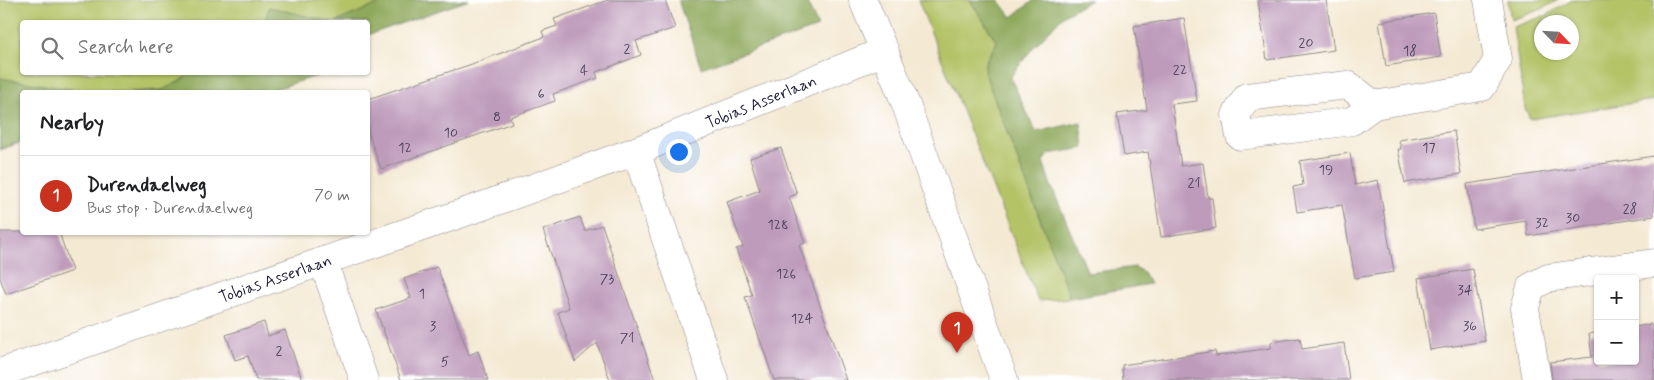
<!DOCTYPE html>
<html lang="en">
<head>
<meta charset="utf-8">
<style>
  body { margin:0; font-family:Mynerve,sans-serif; background:#f6f6f6; color:#202124 }
  .controls { position:absolute; right:15px; bottom:15px; display:grid; overflow:hidden; border-radius:5px; box-shadow:0 1px 4px #0004 }
  .controls button { width:45px; height:45px; display:grid; place-items:center; padding:0; border:0; border-bottom:1px solid #e0e0e0; background:#fff; color:#202124; font:25px sans-serif }
  .compass { position:absolute; left:1534px; top:15px; width:45px; height:45px; border-radius:50%; background:#fff; box-shadow:0 1px 4px #0004; rotate:115deg }
  .you { position:absolute; left:678px; top:151px; width:18px; height:18px; margin:-12px; border:4px solid #fff; border-radius:50%; background:#1a73e8; box-shadow:0 0 0 8px #1a73e833 }
  .badge { display:grid; place-items:center; width:32px; height:32px; border-radius:50%; background:#c8321e; color:#fff; font-size:16px; font-weight:700 }
  .pin { position:absolute; translate:-50% -41px; filter:drop-shadow(0 1px 2px #0008) }
  .pin::after { content:''; position:absolute; top:26px; width:18px; height:15px; background:inherit; clip-path:polygon(0 0,100% 0,50% 100%) }
  .list { margin:0; padding:0; list-style:none }
  h2 { display:flex; justify-content:space-between; align-items:center; height:65px; margin:0; padding:0 20px; font-size:21px }
  h2 small { font-size:16px; font-weight:400; color:#757577 }
  .list li { display:grid; grid-template-columns:32px 1fr auto; gap:15px; align-items:center; box-sizing:border-box; height:80px; padding:0 20px; border-top:1px solid #e0e0e0 }
  .list b { display:block; font-size:19px; white-space:nowrap }
  .list p { margin:0; font-size:16px; white-space:nowrap; color:#757577 }
  .list em { font-size:16px; font-style:normal; color:#757577 }
  .icon { flex:none; width:28px; height:28px; fill:none; stroke:currentColor; stroke-width:2; stroke-linecap:round; stroke-linejoin:round }
  .map { position:relative; flex:none; width:1654px; height:380px; overflow:hidden }
  .search { position:absolute; background:#fff; box-shadow:0 1px 4px #0004; left:20px; top:20px; width:350px; height:55px; display:flex; align-items:center; gap:12px; box-sizing:border-box; padding:0 18px; border-radius:5px; color:#757577; font-size:19px }
  .panel { position:absolute; background:#fff; box-shadow:0 1px 4px #0004; left:20px; top:90px; width:350px; height:145px; border-radius:5px }
  .map>svg:first-child { display:block }
</style>
</head>
<body>
<div class="map">
<svg width="1654" height="380" viewBox="0 0 1654 380">
  <rect width="100%" height="100%" fill="#fff"/>
  <filter id="ink" filterUnits="userSpaceOnUse"><feTurbulence type="fractalNoise" baseFrequency=".02" numOctaves="2"/><feDisplacementMap in="SourceGraphic" scale="10" xChannelSelector="R" yChannelSelector="G"/><feConvolveMatrix kernelMatrix="1 2 1 2 8 2 1 2 1" color-interpolation-filters="sRGB"/></filter>
  <filter id="wash" filterUnits="userSpaceOnUse"><feTurbulence type="fractalNoise" baseFrequency=".0096" numOctaves="4" result="noise"/><feDisplacementMap in="SourceGraphic" scale="20" xChannelSelector="R" yChannelSelector="G"/><feGaussianBlur stdDeviation="1.12" result="paint"/><feColorMatrix in="noise" values="0 0 0 0 0 0 0 0 0 0 0 0 0 0 0 0 0 1.4 0 .05"/><feComposite in="paint" operator="in"/></filter>
  <g filter="url(#wash)">
    <rect width="100%" height="100%" fill="#f4e9d3"/>
    <g fill="#b3c366" stroke="#6a7250" fill-rule="evenodd">
      <polygon points="0,0 448,0 368,22 22,22 22,72 230,73 171,92 22,92 22,142 0,150"/>
      <polygon points="918,0 970,0 997,42 985,62 984,71 1070,298 1038,301"/>
      <polygon points="1508,0 1558,0 1542,9 1511,20"/>
      <path d="M1572,0H1654V100L1530,119L1525,108L1513,27L1547,15ZM1572,22V52H1542V22Z"/>
    </g>
    <g fill="#8ea95b" stroke="#58664b">
      <polygon points="388,0 469,0 368,35 368,22 335,22"/>
      <polygon points="678,0 806,0 818,27 701,68"/>
      <polygon points="970,0 999,0 1012,17 1034,0 1091,0 1064,15 1032,49 1011,76 1012,81 1036,132 1081,122 1084,148 1049,154 1043,161 1050,183 1088,273 1135,267 1143,272 1150,284 1070,298 984,71 985,63 997,42"/>
      <polygon points="269,7 332,22 265,22"/>
      <polygon points="189,73 189,72 326,73 266,92 132,92 162,90 182,80"/>
      <polygon points="0,78 88,92 22,92 22,141 0,149"/>
    </g>
    <g id="blocks">
      <g fill="#be9bbb">
        <polygon points="608,0 665,0 675,28 636,41 641,55 596,72 598,78 553,94 555,101 510,117 512,123 381,169 368,132 368,99 469,65 544,37 542,31 557,26 554,19"/>
        <polygon points="1258,0 1326,0 1334,50 1267,60"/>
        <polygon points="1434,13 1441,57 1386,66 1379,22"/>
        <polygon points="1184,18 1197,101 1172,104 1181,166 1203,163 1208,198 1212,198 1216,228 1161,237 1148,152 1124,156 1117,114 1147,110 1134,26"/>
        <polygon points="1454,131 1461,174 1405,183 1398,149 1401,149 1399,140"/>
        <polygon points="781,148 797,194 789,197 805,243 799,245 846,380 774,380 745,297 752,295 736,249 743,247 727,202 760,190 750,158"/>
        <polygon points="1350,153 1355,185 1378,180 1394,272 1355,278 1342,205 1297,212 1293,187 1303,185 1300,161"/>
        <polygon points="1654,156 1654,216 1528,236 1526,221 1474,229 1467,184"/>
        <polygon points="580,217 585,231 602,225 655,380 610,380 597,343 575,362 558,312 569,308 543,230"/>
        <polygon points="0,232 59,232 72,271 6,294 0,278"/>
        <polygon points="437,267 469,355 478,351 488,380 401,380 376,310 411,298 404,279"/>
        <polygon points="1473,269 1485,341 1430,350 1418,278"/>
        <polygon points="264,322 268,336 285,330 302,380 256,380 248,356 235,360 226,335"/>
        <polygon points="1651,324 1654,341 1654,380 1552,380 1550,362 1592,357 1589,334 1598,332 1598,361 1635,361 1635,327"/>
        <polygon points="1300,338 1302,349 1344,343 1349,380 1123,380 1122,365 1215,351 1216,356 1271,348 1271,342"/>
      </g>
    </g>
  </g>
  <g filter="url(#ink)">
    <use href="#blocks" fill-opacity="0" stroke="#8b8687" stroke-width="1"/>
    <g fill="none" stroke-linecap="round" stroke-linejoin="round">
      <defs>
        <g id="minor">
          <polyline points="863,0 905,102 1004,380"/>
          <polyline points="1374,105 1348,85 1247,97 1236,115 1240,136 1352,121 1374,105 1482,87 1498,59 1488,0"/>
          <polyline points="636,151 714,380"/>
          <polyline points="323,261 364,380"/>
          <path id="s1" d="M0,373L477,208L636,151L885,51"/>
          <polyline points="1537,380 1525,308 1531,287 1548,278 1654,263"/>
        </g>
      </defs>
      <use href="#minor" stroke="#8b8687" stroke-width="29"/>
      <use href="#minor" stroke="#fff" stroke-width="28"/>
    </g>
  </g>
  <g text-anchor="middle" stroke-width="4" stroke-linejoin="round" paint-order="stroke">
    <g font-size="14" fill="#49405b">
      <text x="1306" y="47">20</text>
      <text x="627" y="53">2</text>
      <text x="1410" y="55">18</text>
      <text x="1180" y="74">22</text>
      <text x="584" y="75">4</text>
      <text x="541" y="98">6</text>
      <text x="497" y="121">8</text>
      <text x="451" y="137">10</text>
      <text x="405" y="152">12</text>
      <text x="1429" y="152">17</text>
      <text x="1326" y="174">19</text>
      <text x="1194" y="187">21</text>
      <text x="1630" y="213">28</text>
      <text x="1573" y="222">30</text>
      <text x="1542" y="227">32</text>
      <text x="778" y="229">128</text>
      <text x="786" y="278">126</text>
      <text x="607" y="283">73</text>
      <text x="1465" y="294">34</text>
      <text x="422" y="298">1</text>
      <text x="802" y="323">124</text>
      <text x="433" y="330">3</text>
      <text x="1470" y="330">36</text>
      <text x="627" y="342">71</text>
      <text x="279" y="355">2</text>
      <text x="445" y="366">5</text>
    </g>
    <g font-size="16" fill="#22223b" stroke="#fff">
      <text dy="6" stroke="none"><textPath href="#s1" startOffset="808">Tobias Asserlaan</textPath></text>
      <text dy="6" stroke="none"><textPath href="#s1" startOffset="291">Tobias Asserlaan</textPath></text>
    </g>
  </g>
</svg>
<div class="controls">
<button>+</button>
<button>−</button>
</div>
<svg class="compass" viewBox="-18 -18 36 36"><path d="M0-13l5 13h-10z" fill="#e53935"/><path d="M0 13l5-13h-10z" fill="#757577"/></svg>
<div class="you"></div>
<div class="pin badge" style="left:957px;top:353px">1</div>
<div class="search"><svg class="icon" aria-label="search" viewBox="0 0 24 24"><circle cx="10" cy="10" r="6"/><path d="M15 15l6 6"/></svg>Search here</div>
<section class="panel">
<h2>Nearby<small></small></h2>
<ul class="list">
<li><span class="badge">1</span><div><b>Durendaelweg</b><p>Bus stop · Durendaelweg</p></div><em>70 m</em></li>
</ul>
</section>
</div>
</body>
</html>
